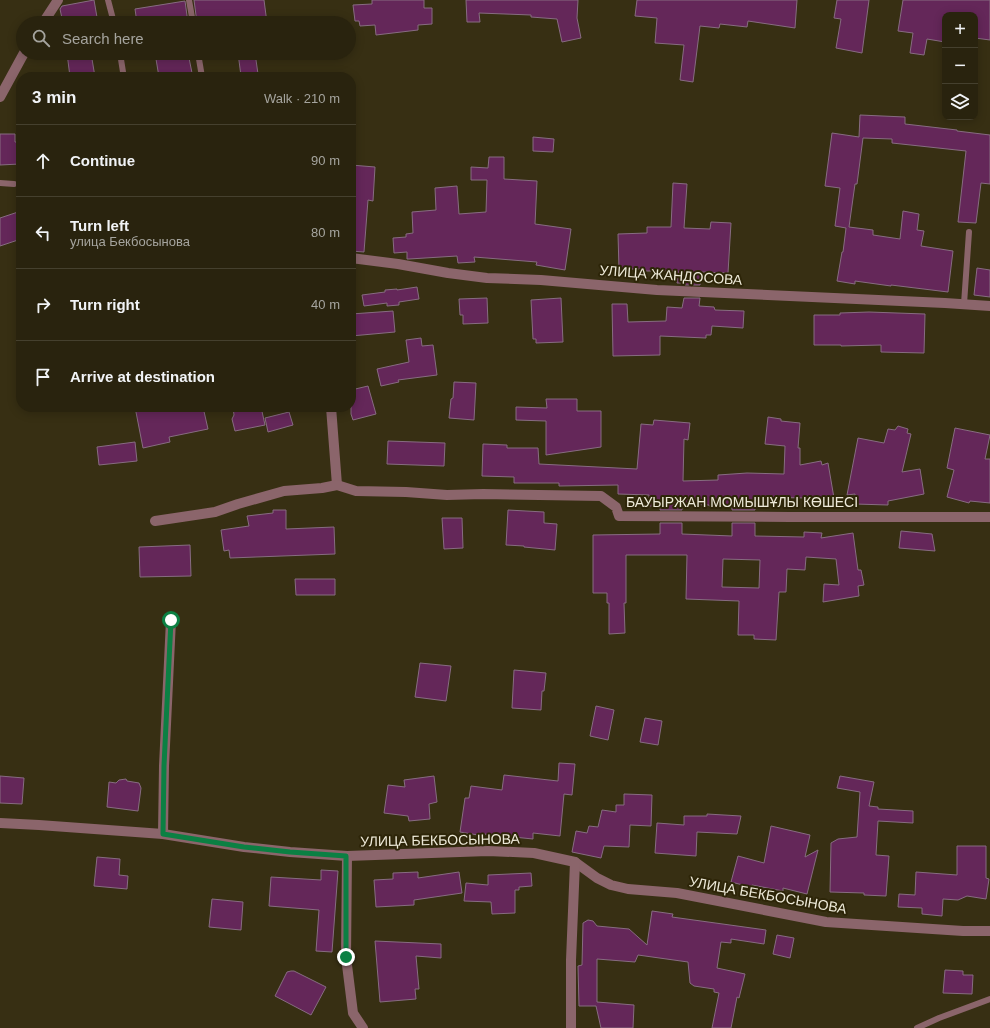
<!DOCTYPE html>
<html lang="en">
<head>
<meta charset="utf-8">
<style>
  body { margin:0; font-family:Helvetica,sans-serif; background:#312b17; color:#f1f3f6 }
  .controls { position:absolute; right:12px; top:12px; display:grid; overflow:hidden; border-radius:8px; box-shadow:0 2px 10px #0003 }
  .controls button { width:36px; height:36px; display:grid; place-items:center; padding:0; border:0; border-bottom:1px solid #45402e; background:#29230e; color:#f1f3f6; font:20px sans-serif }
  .stop { position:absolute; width:12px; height:12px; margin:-9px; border:3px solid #0b8043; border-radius:50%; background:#fff }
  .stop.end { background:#0b8043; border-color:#fff; box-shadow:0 1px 4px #0008 }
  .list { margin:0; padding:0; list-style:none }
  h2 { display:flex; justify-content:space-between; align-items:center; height:52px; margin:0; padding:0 16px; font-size:17px }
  h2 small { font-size:13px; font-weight:400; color:#a5a49e }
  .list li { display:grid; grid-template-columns:26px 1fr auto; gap:12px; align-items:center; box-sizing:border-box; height:72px; padding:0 16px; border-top:1px solid #45402e }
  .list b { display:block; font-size:15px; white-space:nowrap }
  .list p { margin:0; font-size:13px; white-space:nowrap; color:#a5a49e }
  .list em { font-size:13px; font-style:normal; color:#a5a49e }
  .icon { flex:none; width:22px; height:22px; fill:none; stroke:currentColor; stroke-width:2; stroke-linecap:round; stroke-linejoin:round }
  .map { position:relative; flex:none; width:990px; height:1028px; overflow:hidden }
  .search { position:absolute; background:#29230e; box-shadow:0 2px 10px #0003; left:16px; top:16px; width:340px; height:44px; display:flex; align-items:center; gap:10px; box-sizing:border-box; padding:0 14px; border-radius:22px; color:#a5a49e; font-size:15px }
  .panel { position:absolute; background:#29230e; box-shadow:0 2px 10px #0003; left:16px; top:72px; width:340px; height:340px; border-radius:16px }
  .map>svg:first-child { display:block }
</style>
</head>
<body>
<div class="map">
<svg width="990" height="1028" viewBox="0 0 990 1028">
  <rect width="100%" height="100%" fill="#372f13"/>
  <g fill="#642759" stroke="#876c81" fill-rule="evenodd">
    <polygon points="94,0 98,23 63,23 60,9 62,6"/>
    <polygon points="194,0 264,0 267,23 197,23"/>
    <polygon points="372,0 424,0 424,8 432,8 432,24 418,25 418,30 376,35 375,25 360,26 359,21 355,21 353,5 372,4"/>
    <polygon points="466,0 578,0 577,18 581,38 562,42 557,19 531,17 531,15 479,13 480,22 467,22"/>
    <polygon points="637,0 797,0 795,28 748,21 747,27 720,24 719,28 700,26 693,82 680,80 684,45 655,43 657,18 635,16"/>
    <polygon points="837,0 869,0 862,53 836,48 841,19 834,18"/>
    <polygon points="903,0 990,0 990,40 975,38 975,15 945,15 945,42 927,39 924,55 910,53 913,33 898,31"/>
    <polygon points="185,1 188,23 137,23 135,9"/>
    <polygon points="67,53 91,53 95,77 70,77"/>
    <polygon points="161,53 188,53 192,73 169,77 159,77 156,59 162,58"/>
    <polygon points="238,53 255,53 258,74 241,76"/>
    <polygon points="860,115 905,117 905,124 957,130 957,131 990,135 990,184 981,183 976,223 958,222 966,151 892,143 892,139 863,138 857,184 855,184 849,227 873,230 873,235 900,239 903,211 919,214 917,230 924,231 921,246 953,251 948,292 891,285 891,286 855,281 855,284 837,281 842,252 843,252 846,228 835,226 840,188 825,186 832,133 859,137"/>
    <polygon points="0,134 15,134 15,142 20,142 20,164 0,165"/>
    <polygon points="533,137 554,139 553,152 533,151"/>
    <polygon points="489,157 504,157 504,179 537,181 535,224 571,229 565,270 536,265 537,262 474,257 475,262 458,263 457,256 409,259 407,259 407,252 394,253 393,238 406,237 406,234 413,233 412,212 436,210 435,188 457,186 459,214 486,212 487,180 471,180 471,167 488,168"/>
    <polygon points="351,165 375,167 373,201 368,200 364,252 351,251"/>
    <polygon points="673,183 687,184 684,228 710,229 711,222 731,223 728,273 701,272 700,285 685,285 685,283 677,283 678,271 643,271 643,269 619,269 618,234 647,233 647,227 671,227"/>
    <polygon points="21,211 21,239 0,246 0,218"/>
    <polygon points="977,268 990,270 990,297 974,295"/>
    <polygon points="417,287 419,299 399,302 399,305 387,306 387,303 364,306 362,295 385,292 385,290 397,289 397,290"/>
    <polygon points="487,298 488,323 463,324 463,315 460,315 459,299"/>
    <polygon points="561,298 563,342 536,343 536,339 533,339 531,300"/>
    <polygon points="684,298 700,298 699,306 714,307 715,310 744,311 743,328 712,326 711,335 706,335 706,338 660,336 660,355 613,356 612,304 627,304 628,322 666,321 667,307 682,308"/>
    <polygon points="393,311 395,332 351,336 351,314"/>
    <polygon points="869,312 925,314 924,353 881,352 881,345 841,346 841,345 814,345 814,315 840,315 840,313"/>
    <polygon points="421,338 422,346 433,345 437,375 398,380 399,382 381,386 377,369 409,362 406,340"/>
    <polygon points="454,382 476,383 474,420 449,418 451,399 453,398"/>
    <polygon points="368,386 376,414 353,420 351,414 351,390"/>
    <polygon points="546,399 577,399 577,411 601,411 601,447 546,455 546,421 516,420 516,407 547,408"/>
    <polygon points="135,407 203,407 208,429 169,437 170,442 143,448"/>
    <polygon points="233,407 261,407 265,425 235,431 232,419 234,415"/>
    <polygon points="289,412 293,425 268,432 265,418"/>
    <polygon points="768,417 781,419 781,421 800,423 798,448 800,448 800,465 821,461 822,465 828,463 834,498 807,503 806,498 757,497 757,505 755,505 755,510 732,510 732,506 709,506 709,505 682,504 682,510 660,510 660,506 649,506 649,495 618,494 618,485 559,486 559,483 514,483 514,477 482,476 483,444 507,445 507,448 538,448 539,464 637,469 641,424 653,425 654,420 690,423 688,440 684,439 683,481 718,480 718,475 747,473 784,474 785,446 765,444"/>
    <polygon points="898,426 908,429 907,433 911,434 902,472 920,469 924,494 888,501 888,505 855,504 855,494 847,495 858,438 884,443 888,429 895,430"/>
    <polygon points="955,428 990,435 985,459 990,459 990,503 970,501 969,503 947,497 954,470 947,468"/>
    <polygon points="388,441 445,443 444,466 387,464"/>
    <polygon points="135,442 137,461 99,465 97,447"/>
    <polygon points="273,510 286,510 286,529 334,527 335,554 230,558 229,550 224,551 221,530 249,526 247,516 273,513"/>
    <polygon points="508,510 544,512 544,523 557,524 555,550 524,547 524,546 506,545"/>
    <polygon points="442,518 462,518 463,548 444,549"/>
    <path d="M660,523H682V534L732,536V523H755V536L804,537V532L822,533L821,538L853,533L858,570H861L864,585L858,586L859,596L823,602L824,584L839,585L836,559L806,557L805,570L787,569L786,592H779L776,640L754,639V635H738L739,601L686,599L687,555H626V603H624L625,633L609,634V603H607V593H593V535L660,534ZM723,559L760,560L759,588L722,587Z"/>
    <polygon points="901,531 932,534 935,551 899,548"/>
    <polygon points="190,545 191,576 140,577 139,547"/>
    <polygon points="295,579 335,579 335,595 296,595"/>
    <polygon points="420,663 451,666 446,701 415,697"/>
    <polygon points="514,670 546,673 544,691 542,691 541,710 512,708"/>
    <polygon points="596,706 614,710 608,740 590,736"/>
    <polygon points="645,718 662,721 658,745 640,742"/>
    <polygon points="559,763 575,764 572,795 564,794 560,836 533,833 533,839 484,834 484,836 460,832 465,798 469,798 471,786 502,790 504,775 558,781"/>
    <polygon points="0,776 24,778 22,804 0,803"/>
    <polygon points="434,776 437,802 429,804 430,819 409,821 408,816 384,813 388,785 405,787 404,780"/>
    <polygon points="840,776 874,782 869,806 878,807 878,809 913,811 913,823 878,821 876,855 889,856 886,896 864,895 864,893 830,892 831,843 838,839 857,837 860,792 837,788"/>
    <polygon points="126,779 127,781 139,783 141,788 138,811 107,807 109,782 116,783 119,780"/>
    <polygon points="624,794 652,795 651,826 630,825 629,847 604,846 601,858 572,852 576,831 587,833 589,826 598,827 602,810 616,812 616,805 624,805"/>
    <polygon points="707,814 741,816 737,834 697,832 696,856 655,853 657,823 684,825 684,816 707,816"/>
    <polygon points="771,826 810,835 805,857 818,850 807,894 783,888 783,891 752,885 751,887 731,882 738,856 764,863"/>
    <polygon points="957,846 986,846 986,878 989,879 986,899 967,896 958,900 943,899 942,916 922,914 922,908 898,907 899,894 915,895 916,872 957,875"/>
    <polygon points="97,857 120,859 119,875 128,876 127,889 94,886"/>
    <polygon points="321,870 338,871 332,952 316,951 319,910 269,906 271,877 321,880"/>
    <polygon points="418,872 418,878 459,872 462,893 414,900 414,905 376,907 374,880 393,879 393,873"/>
    <polygon points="531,873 532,886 519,887 519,890 515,890 515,913 492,914 491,902 464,901 466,883 488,885 488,875"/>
    <polygon points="212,899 243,902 241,930 209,927"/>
    <polygon points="652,911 673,914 672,917 766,930 764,944 731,939 731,943 721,942 717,968 745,974 739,998 737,997 731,1028 712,1028 719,993 714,992 714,989 694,986 690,983 688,962 638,955 635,962 597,959 597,1002 634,1005 633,1028 601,1028 596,1006 579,1006 578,966 582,965 583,923 588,920 593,921 597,926 629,929 647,945"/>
    <polygon points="777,935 794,938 790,958 773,954"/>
    <polygon points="375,941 441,944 441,958 416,956 419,989 415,989 416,999 380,1002"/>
    <polygon points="945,970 963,971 963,975 973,975 972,994 943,993"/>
    <polygon points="291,971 294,971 326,987 311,1015 275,996 287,972"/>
  </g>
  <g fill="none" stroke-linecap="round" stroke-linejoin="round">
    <g stroke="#8b656b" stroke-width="6">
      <polyline points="108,0 114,23"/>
      <polyline points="189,0 193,23"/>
      <polyline points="120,53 123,72"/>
      <polyline points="198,53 202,77"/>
      <polyline points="0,183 14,184"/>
      <polyline points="964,304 969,232"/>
      <polyline points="917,1028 939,1018 990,999"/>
    </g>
    <g stroke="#8b656b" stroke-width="10">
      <polyline points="43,23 58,0"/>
      <polyline points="0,97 24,53"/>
      <polyline points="351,258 398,264 448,273 487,278 541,280 657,290 945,303 990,306"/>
      <polyline points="331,407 337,485"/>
      <polyline points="155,521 215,512 238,504 284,491 322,488 337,485 356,491 406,492 447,495 483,494 601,496 616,507 619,516 790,517 990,517"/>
      <polyline points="0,823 39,825 163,834 244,847 290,852 347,856 488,851 534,853 575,862 597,878 611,885 628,889 677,893 826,922 963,931 990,931"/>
      <polyline points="163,834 164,766 171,620"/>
      <polyline points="347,856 346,957 353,1013 363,1028"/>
      <polyline points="571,1028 571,960 575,862"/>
    </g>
  </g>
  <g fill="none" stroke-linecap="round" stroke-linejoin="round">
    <polyline stroke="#0b8043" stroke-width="5" points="171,620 164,766 163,834 244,847 290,852 346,856 346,957"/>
  </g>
  <g text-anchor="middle" stroke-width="4" stroke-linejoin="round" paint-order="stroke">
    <g font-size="14" fill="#ede9d8" stroke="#2d2508">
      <text transform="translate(671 275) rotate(4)" y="5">УЛИЦА ЖАНДОСОВА</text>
      <text x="742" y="507">БАУЫРЖАН МОМЫШҰЛЫ КӨШЕСІ</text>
      <text transform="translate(440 840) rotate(-1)" y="5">УЛИЦА БЕКБОСЫНОВА</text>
      <text transform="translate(768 895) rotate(10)" y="5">УЛИЦА БЕКБОСЫНОВА</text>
    </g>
  </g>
</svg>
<div class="controls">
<button>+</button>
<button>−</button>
<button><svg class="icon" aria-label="layers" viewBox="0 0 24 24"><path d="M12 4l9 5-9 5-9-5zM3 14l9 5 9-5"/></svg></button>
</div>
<div class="stop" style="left:171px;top:620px"></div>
<div class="stop end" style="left:346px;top:957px"></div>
<div class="search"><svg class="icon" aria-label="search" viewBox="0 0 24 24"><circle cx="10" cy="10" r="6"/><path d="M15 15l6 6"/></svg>Search here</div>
<section class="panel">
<h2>3 min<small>Walk · 210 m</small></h2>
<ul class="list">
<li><svg class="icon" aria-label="ahead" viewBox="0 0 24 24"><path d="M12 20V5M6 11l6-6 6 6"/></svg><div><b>Continue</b></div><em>90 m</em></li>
<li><svg class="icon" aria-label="left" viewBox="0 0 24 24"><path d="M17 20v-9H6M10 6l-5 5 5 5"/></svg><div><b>Turn left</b><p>улица Бекбосынова</p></div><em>80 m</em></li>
<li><svg class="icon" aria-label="right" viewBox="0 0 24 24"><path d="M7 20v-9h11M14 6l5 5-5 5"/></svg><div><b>Turn right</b></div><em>40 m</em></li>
<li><svg class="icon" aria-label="arrive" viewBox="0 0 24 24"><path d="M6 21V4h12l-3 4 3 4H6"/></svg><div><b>Arrive at destination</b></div></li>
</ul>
</section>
</div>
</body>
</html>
